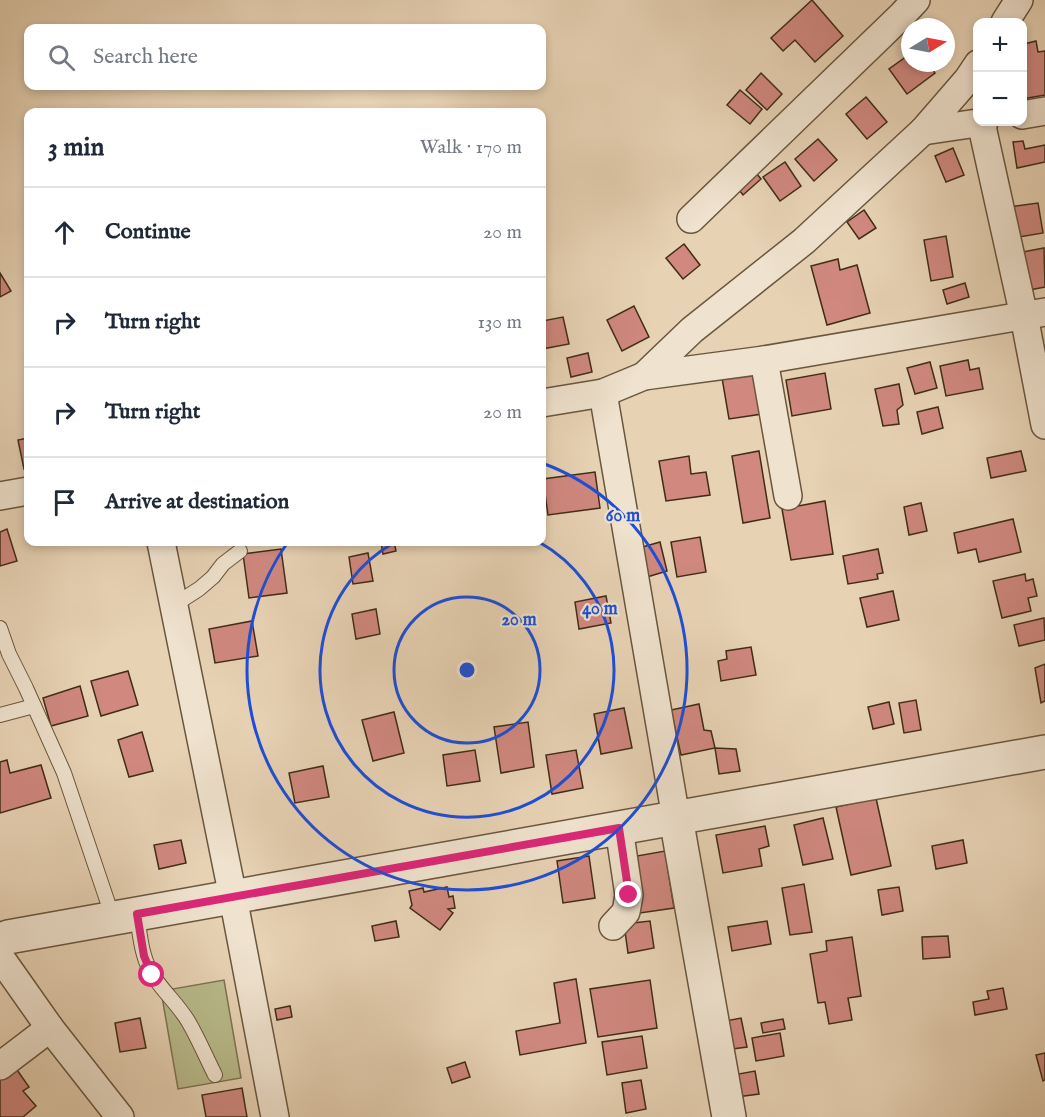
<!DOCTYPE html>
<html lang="en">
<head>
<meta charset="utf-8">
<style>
  body { margin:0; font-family:"IM FELL English",serif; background:#f6f6f7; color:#1f2937 }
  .controls { position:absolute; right:18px; top:18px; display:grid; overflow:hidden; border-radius:12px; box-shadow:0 3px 9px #0003 }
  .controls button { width:54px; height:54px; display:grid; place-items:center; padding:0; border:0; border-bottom:2px solid #e0e1e3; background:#fff; color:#1f2937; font:30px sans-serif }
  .compass { position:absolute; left:901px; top:18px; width:54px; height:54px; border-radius:50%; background:#fff; box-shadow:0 3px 9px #0003; rotate:80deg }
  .stop { position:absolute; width:18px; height:18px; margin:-14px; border:4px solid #db2777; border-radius:50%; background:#fff }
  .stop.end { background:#db2777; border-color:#fff; box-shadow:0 2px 6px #0008 }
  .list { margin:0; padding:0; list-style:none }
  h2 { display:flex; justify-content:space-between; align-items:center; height:78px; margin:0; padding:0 24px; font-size:26px }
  h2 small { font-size:20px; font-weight:400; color:#747a83 }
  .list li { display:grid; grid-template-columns:39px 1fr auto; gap:18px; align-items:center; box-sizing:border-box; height:90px; padding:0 24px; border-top:2px solid #e0e1e3 }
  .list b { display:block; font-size:22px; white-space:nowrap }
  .list em { font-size:20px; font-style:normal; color:#747a83 }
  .icon { flex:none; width:33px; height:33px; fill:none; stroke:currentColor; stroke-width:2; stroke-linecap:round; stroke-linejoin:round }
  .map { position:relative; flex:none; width:1045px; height:1117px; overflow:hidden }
  .search { position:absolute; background:#fff; box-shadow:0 3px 9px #0003; left:24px; top:24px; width:522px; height:66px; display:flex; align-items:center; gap:15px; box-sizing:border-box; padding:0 21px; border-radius:12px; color:#747a83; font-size:22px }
  .panel { position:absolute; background:#fff; box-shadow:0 3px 9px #0003; left:24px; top:108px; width:522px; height:438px; border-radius:12px }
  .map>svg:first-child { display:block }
</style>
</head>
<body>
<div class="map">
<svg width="1045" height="1117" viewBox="0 0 1045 1117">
  <rect width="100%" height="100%" fill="#e7d2b4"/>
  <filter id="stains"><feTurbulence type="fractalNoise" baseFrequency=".00333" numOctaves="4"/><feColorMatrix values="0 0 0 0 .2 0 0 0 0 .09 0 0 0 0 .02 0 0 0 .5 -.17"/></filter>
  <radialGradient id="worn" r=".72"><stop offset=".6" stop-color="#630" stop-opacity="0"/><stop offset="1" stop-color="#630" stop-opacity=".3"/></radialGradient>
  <polygon fill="#b9bb8b" stroke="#7d7451" stroke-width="1.5" points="224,980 241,1078 178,1089 161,991"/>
  <g fill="#d0887f" stroke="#412c17" stroke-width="1.5">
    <polygon points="812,0 843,36 815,62 795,40 783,51 771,38"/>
    <polygon points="1022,39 1024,44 1036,41 1038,52 1045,51 1045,95 1022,99"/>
    <polygon points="910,54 910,63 928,63 935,73 907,94 889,69"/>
    <polygon points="761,73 782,94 767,110 746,90"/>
    <polygon points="740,90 762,109 750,124 727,105"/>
    <polygon points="866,97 887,122 867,139 846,114"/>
    <polygon points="818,139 837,160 814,181 795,159"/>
    <polygon points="1023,141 1025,149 1045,145 1045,162 1017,168 1013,142"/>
    <polygon points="953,148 964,175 946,182 935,156"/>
    <polygon points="785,162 801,186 780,201 763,177"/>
    <polygon points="751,167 761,179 743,195 733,182"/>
    <polygon points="1038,203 1043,233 1013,238 1009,207"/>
    <polygon points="864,210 876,228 859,239 847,222"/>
    <polygon points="946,236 953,277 931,281 924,240"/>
    <polygon points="684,244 700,265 683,279 666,258"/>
    <polygon points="1044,248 1045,287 1024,291 1017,253"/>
    <polygon points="838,259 840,270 857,265 870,313 827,325 811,266"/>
    <polygon points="0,273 11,291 0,297"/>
    <polygon points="965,283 969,297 947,304 943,290"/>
    <polygon points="634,306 649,337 622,351 607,320"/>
    <polygon points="563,317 569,344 542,349 542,321"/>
    <polygon points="588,353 592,372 571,377 567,358"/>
    <polygon points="968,360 970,370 979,368 983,389 946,396 940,366"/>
    <polygon points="930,362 937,388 915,394 907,368"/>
    <polygon points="756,373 762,414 729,419 722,378"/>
    <polygon points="825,373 831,409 792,416 786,380"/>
    <polygon points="899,384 903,405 897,410 899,424 883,426 875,389"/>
    <polygon points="938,407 943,428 922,434 917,412"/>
    <polygon points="28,438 28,468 24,469 18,440"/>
    <polygon points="759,451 770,518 743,523 732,456"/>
    <polygon points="1021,451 1026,471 991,478 987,458"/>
    <polygon points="689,456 691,474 706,472 710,495 666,501 659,461"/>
    <polygon points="595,472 600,508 548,515 543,479"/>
    <polygon points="825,501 833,554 791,560 782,509"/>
    <polygon points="921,503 927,531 909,535 904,507"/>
    <polygon points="1013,519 1021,552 979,562 976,549 958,553 954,533"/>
    <polygon points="7,529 17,561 0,566 0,532"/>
    <polygon points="700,537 706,572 677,577 671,542"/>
    <polygon points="381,542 394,542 396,551 383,554"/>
    <polygon points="660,542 667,571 647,577 639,548"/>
    <polygon points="281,549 287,593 249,598 243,554"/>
    <polygon points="878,549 883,573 877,574 878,579 848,584 843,556"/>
    <polygon points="368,553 373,581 353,584 349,557"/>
    <polygon points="1025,574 1026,581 1033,579 1037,596 1028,598 1031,611 1002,618 993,581"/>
    <polygon points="893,591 899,620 867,627 860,598"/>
    <polygon points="606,596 611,623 579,629 575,602"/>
    <polygon points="376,609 380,634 356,639 352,614"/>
    <polygon points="1044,618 1045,640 1019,646 1014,625"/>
    <polygon points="252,621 258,656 215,663 209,629"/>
    <polygon points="751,647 756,675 721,681 718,661 727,659 726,651"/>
    <polygon points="1045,664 1045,701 1041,703 1035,668"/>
    <polygon points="128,671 138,705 101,716 91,681"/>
    <polygon points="80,686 88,716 51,726 43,698"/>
    <polygon points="916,700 921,730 904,733 899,703"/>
    <polygon points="889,702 894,724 873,729 868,707"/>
    <polygon points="699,704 704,730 711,731 715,748 681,755 671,710"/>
    <polygon points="624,708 632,748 601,754 594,714"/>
    <polygon points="394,712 404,753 373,761 362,720"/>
    <polygon points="528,722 534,767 501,773 494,727"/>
    <polygon points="142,732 153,771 129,777 118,740"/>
    <polygon points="715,748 736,749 740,771 719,774"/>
    <polygon points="475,750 480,781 447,786 443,755"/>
    <polygon points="576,750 583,788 552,794 546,755"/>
    <polygon points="7,760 10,773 41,765 51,798 0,813 0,762"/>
    <polygon points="323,766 329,797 295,803 289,773"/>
    <polygon points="876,798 891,866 851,875 836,807"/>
    <polygon points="823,818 833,859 803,865 794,825"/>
    <polygon points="765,826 769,846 759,849 762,866 723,873 716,835"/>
    <polygon points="181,840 186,863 159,869 154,845"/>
    <polygon points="963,840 967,863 936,869 932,846"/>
    <polygon points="665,851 674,908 640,913 631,857"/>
    <polygon points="589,856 595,898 563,903 557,861"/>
    <polygon points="804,884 812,932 790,935 782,888"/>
    <polygon points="447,887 449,897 453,896 455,908 448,909 453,913 440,930 410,908 412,905 409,891 423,888 424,892"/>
    <polygon points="899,887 903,911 882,915 878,890"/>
    <polygon points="396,921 399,937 375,941 372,926"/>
    <polygon points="650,921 654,948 628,953 624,924"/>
    <polygon points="767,921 771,944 732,951 728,927"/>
    <polygon points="948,936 950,957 923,959 922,937"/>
    <polygon points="852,937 861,996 848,998 852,1020 829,1024 825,1002 818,1003 810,954 827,951 826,941"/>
    <polygon points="576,979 586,1043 520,1055 516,1031 560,1023 554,983"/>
    <polygon points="650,980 657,1028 598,1037 590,989"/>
    <polygon points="1003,988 1007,1009 975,1015 973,1002 989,999 987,991"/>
    <polygon points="290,1006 292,1017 277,1020 275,1009"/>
    <polygon points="140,1018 146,1048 120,1052 115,1023"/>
    <polygon points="741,1018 747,1047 725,1050 720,1022"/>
    <polygon points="783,1019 785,1029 763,1033 761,1023"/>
    <polygon points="780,1033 784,1056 756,1061 752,1038"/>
    <polygon points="642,1036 647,1068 607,1075 602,1042"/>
    <polygon points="1045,1053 1045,1080 1043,1081 1036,1055"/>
    <polygon points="465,1062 470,1077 452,1083 447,1068"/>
    <polygon points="15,1067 29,1087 23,1091 36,1106 23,1117 0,1117 0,1078"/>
    <polygon points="755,1071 759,1094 737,1097 733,1075"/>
    <polygon points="641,1080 646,1109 626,1113 622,1083"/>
    <polygon points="242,1088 247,1117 206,1117 202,1095"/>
  </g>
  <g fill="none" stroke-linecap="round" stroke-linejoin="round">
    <defs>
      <g id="service">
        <polyline points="174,605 199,589 213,577 223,564 240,551"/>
        <polyline points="0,628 9,654 26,688 64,773 113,918"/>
        <polyline points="0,715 34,706"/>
        <path d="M137,914C139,928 140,942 144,955C151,982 174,998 188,1021C198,1038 206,1057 215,1075"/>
      </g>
      <g id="minor">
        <polyline points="1005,22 1019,0"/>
        <polyline points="1022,115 1045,111"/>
        <polyline points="981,122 1024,316 1045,425"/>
        <polyline points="923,131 984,122"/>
        <polyline points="691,219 902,15 916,0"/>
        <polyline points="764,360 788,496"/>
        <polyline points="644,376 692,330 804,241 923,131 968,79 978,64"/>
        <polyline points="603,393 676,818"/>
        <polyline points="542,403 603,393 644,376 764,360 1045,312"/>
        <polyline points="0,496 28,491"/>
        <polyline points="161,542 233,897 275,1117"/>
        <polyline points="613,926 626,912 629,895 619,828"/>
        <polyline points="0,957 50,1028 120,1117"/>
        <polyline points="0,1066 50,1028"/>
      </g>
      <g id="tertiary">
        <polyline points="676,818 729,1117"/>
        <polyline points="8,937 1045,752"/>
      </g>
    </defs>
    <use href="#service" stroke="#6a563e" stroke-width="16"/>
    <use href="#minor" stroke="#6a563e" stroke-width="30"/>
    <use href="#tertiary" stroke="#6a563e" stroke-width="36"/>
    <use href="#service" stroke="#efe2ce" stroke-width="14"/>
    <use href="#minor" stroke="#efe2ce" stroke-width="27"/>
    <use href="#tertiary" stroke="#efe2ce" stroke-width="33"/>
  </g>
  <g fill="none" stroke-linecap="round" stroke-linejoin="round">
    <polyline stroke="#db2777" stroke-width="8" points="152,975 144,956 137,914 619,828 629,895"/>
  </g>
  <g fill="none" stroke="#1d4ed8" stroke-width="3">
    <circle cx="467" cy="670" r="73"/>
    <path d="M539 542A147 147 0 1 1 395 542"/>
    <path d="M542 463A220 220 0 1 1 288 542"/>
  </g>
  <circle cx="467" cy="670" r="9" fill="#1d4ed8" stroke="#efe2ce" stroke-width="3"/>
  <g font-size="18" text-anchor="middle" font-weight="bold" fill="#1d4ed8" stroke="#efe2ce" stroke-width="4.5" stroke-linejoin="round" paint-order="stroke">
    <text x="623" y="521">60 m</text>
    <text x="600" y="614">40 m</text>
    <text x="519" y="625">20 m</text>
  </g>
  <rect width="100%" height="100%" filter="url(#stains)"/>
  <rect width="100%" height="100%" fill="url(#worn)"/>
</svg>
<div class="controls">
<button>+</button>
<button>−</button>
</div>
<svg class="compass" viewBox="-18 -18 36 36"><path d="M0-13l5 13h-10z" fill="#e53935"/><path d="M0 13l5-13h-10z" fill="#747a83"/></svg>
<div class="stop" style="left:152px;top:975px"></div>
<div class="stop end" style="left:629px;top:895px"></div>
<div class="search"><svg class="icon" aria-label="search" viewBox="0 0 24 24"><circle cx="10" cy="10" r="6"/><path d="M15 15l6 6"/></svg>Search here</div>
<section class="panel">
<h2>3 min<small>Walk · 170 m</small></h2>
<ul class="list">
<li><svg class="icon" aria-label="ahead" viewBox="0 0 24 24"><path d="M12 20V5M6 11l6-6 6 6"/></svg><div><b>Continue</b></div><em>20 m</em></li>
<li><svg class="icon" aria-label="right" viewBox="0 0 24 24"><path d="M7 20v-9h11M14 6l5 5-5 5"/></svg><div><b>Turn right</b></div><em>130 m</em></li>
<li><svg class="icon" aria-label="right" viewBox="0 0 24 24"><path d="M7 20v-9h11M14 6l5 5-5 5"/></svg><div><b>Turn right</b></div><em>20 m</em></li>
<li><svg class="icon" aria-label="arrive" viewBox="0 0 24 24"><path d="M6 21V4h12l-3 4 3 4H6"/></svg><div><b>Arrive at destination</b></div></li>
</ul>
</section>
</div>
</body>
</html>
